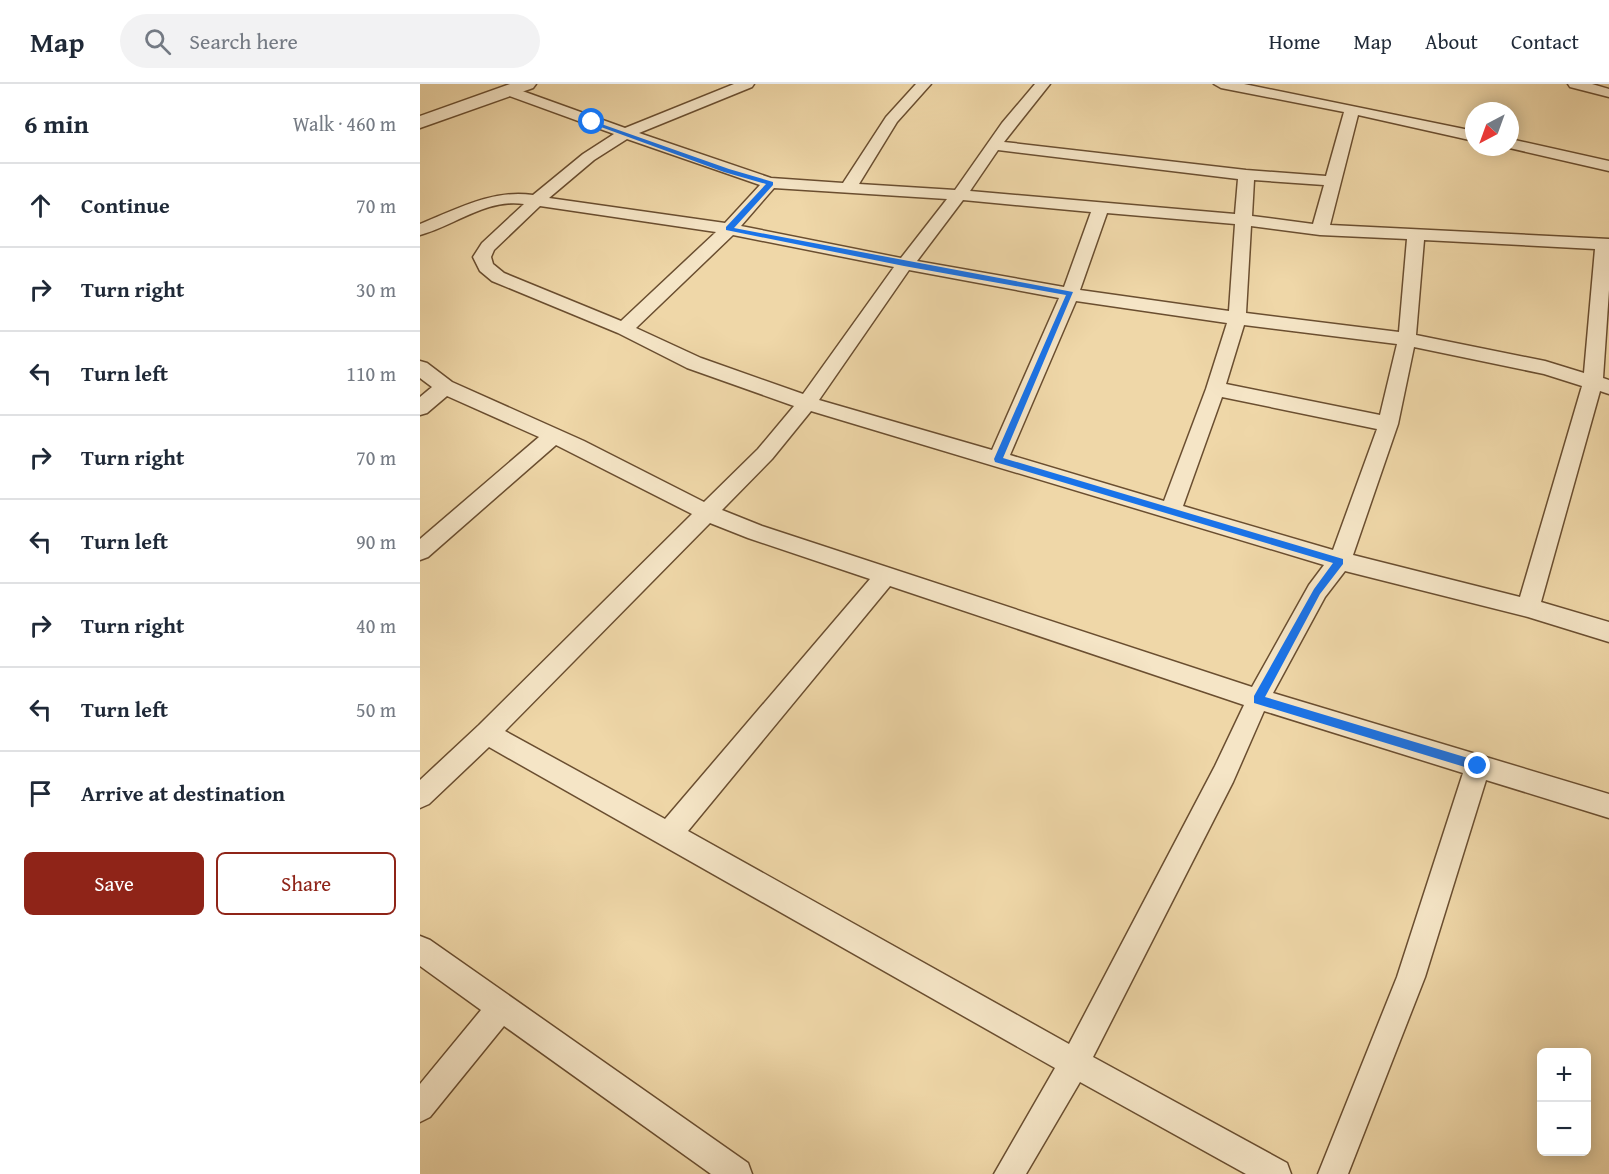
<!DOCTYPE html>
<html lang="en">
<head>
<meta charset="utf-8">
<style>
  body { margin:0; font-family:"Gentium Book Plus",serif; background:#f2f2f3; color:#1f2937 }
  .controls { position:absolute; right:18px; bottom:18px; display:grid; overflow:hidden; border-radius:9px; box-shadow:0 3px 15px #0003 }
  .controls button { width:54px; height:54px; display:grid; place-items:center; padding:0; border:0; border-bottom:2px solid #e0e1e3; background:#fff; color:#1f2937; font:30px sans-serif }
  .compass { position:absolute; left:1045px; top:18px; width:54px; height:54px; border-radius:50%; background:#fff; box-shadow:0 3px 15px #0003; rotate:221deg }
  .stop { position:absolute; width:18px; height:18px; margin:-14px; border:4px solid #1a73e8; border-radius:50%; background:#fff }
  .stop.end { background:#1a73e8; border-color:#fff; box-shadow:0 2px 6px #0008 }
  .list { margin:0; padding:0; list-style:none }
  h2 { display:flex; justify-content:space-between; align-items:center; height:78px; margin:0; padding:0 24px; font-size:26px }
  h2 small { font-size:20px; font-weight:400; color:#747a83 }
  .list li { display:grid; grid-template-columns:39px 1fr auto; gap:18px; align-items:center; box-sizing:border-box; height:84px; padding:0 24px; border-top:2px solid #e0e1e3 }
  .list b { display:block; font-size:22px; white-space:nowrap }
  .list em { font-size:20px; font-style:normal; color:#747a83 }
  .actions { display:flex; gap:12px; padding:18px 24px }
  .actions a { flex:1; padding:14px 0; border:2px solid #8f2418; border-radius:9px; text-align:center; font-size:21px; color:#8f2418 }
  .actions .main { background:#8f2418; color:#fff }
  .icon { flex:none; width:33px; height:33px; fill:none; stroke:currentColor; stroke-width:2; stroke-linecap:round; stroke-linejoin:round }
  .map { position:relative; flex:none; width:1189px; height:1090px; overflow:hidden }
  header { display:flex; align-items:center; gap:36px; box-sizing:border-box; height:84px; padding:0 30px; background:#fff; border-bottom:2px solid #e0e1e3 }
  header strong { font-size:28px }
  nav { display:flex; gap:33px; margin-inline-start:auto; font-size:21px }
  .search { width:420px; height:54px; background:#f2f2f3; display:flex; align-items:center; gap:15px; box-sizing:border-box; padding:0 21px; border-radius:33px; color:#747a83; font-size:22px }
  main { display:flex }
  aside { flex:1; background:#fff }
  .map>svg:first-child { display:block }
</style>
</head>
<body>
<header>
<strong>Map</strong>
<div class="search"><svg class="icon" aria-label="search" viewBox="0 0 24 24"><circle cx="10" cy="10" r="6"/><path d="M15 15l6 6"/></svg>Search here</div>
<nav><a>Home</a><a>Map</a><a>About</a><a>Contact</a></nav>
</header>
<main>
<aside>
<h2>6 min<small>Walk · 460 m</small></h2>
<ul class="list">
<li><svg class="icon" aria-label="ahead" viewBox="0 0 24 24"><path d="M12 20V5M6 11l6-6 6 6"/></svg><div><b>Continue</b></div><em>70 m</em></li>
<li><svg class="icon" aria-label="right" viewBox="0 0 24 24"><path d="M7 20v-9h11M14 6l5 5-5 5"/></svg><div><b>Turn right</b></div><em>30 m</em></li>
<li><svg class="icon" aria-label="left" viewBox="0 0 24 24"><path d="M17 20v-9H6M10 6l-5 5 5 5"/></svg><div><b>Turn left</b></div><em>110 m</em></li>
<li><svg class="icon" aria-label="right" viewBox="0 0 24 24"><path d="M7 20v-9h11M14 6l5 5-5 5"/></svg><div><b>Turn right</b></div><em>70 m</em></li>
<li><svg class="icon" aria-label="left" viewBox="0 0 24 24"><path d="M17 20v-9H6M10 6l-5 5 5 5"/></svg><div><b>Turn left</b></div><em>90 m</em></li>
<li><svg class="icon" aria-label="right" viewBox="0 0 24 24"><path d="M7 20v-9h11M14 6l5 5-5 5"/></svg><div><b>Turn right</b></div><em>40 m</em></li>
<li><svg class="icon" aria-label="left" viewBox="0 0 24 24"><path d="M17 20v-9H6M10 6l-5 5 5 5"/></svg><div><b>Turn left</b></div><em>50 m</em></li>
<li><svg class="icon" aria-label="arrive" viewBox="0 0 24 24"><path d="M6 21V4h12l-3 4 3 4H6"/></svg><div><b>Arrive at destination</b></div></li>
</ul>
<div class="actions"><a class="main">Save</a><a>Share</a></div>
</aside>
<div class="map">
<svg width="1189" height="1090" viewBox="0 0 1189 1090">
  <rect width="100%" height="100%" fill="#efd7a8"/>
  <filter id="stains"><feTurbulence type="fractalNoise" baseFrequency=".00333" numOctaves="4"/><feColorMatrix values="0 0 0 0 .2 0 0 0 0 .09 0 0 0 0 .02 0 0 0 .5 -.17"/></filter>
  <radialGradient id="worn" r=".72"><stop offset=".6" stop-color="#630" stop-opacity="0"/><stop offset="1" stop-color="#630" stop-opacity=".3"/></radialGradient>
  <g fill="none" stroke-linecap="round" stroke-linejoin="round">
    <defs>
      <g id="minor">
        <path d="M314,0H334L332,3L219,49L351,94L423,99L466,33L496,0H511L477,38L439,100L535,106L582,39L615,0H630L584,58L826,86L906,92L924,28L801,4L794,0H824L1054,47V57L938,31L910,141L1189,155V206L1183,294L1189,296V310L1180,307L1121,518L1189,538V558L1108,533L925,487L905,513L853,609L1189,710V734L1066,696L1005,893L928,1090H898L977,893L1043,689L844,627L813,698L673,973L867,1079L871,1090H826L660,998L606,1090H574L635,984L69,663L9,720L0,724V696L59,641L272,430L136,361L8,473L0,476V455L119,353L27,312L7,329L0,331V313L12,303L0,294V277L7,279L32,298L164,357L284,418L338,365L374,322L267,284L198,249L72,197L60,187L53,173L62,159L104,120C67,114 34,142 0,151V140C37,125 73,105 113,111L163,70L194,50L84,10L82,7L84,4H94L205,44ZM207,55L340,101L305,139L129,114L174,76ZM578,66L818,95L815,130L550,107ZM834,96L904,101L893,140L832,132ZM354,104L527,115L481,174L321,142ZM543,116L671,128L644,203L497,177ZM120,122L296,148L201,237L84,189L73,180L71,173L74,166ZM687,129L815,140L809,227L660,206ZM831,142L900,151L987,155L979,248L826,229ZM313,151L474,183L383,310L281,274L216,244ZM1004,156L1175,165L1164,289L1125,277L996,251ZM489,186L639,214L572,366L399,316ZM656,217L807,239L786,305L744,417L590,371ZM824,241L977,260L960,331L806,300ZM994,263L1124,290L1162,302L1100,513L933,471L978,340ZM802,313L957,345L913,466L763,422ZM391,327L904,481L889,501L832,603L342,442L302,426L352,375ZM290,439L328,454L450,495L245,735L85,647ZM470,502L824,621L795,682L649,960L268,747Z"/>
        <polygon points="1148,0 1172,0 1189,5 1189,13 1150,3"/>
        <polygon points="1090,55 1189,77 1189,87 1085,63 1090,63"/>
        <polygon points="0,852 10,856 328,1079 332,1090 291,1090 84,942 10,1033 0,1038 0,1000 61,926 0,882"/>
      </g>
      <polygon id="tertiary" points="90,0 116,0 113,4 0,44 0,32"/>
    </defs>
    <use href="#minor" stroke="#6a4e30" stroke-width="3"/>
    <use href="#tertiary" stroke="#6a4e30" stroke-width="3"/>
    <use href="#minor" fill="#f5e5c6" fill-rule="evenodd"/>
    <use href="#tertiary" fill="#f5e5c6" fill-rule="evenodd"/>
  </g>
  <polygon fill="#1a73e8" points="170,36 309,85 353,98 353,101 314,144 653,208 583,374 923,475 923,480 900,510 845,613 1058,677 1062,678 1062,685 1058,687 834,619 834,612 894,505 913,479 575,378 574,375 646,211 484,182 306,146 306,143 346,100 304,88 170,39"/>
  <rect width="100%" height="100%" filter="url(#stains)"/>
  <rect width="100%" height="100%" fill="url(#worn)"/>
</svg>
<div class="controls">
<button>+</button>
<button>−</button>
</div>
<svg class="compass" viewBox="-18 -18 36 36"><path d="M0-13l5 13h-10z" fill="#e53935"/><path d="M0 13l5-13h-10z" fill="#747a83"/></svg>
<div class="stop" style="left:172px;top:38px"></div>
<div class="stop end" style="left:1058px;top:682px"></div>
</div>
</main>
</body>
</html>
